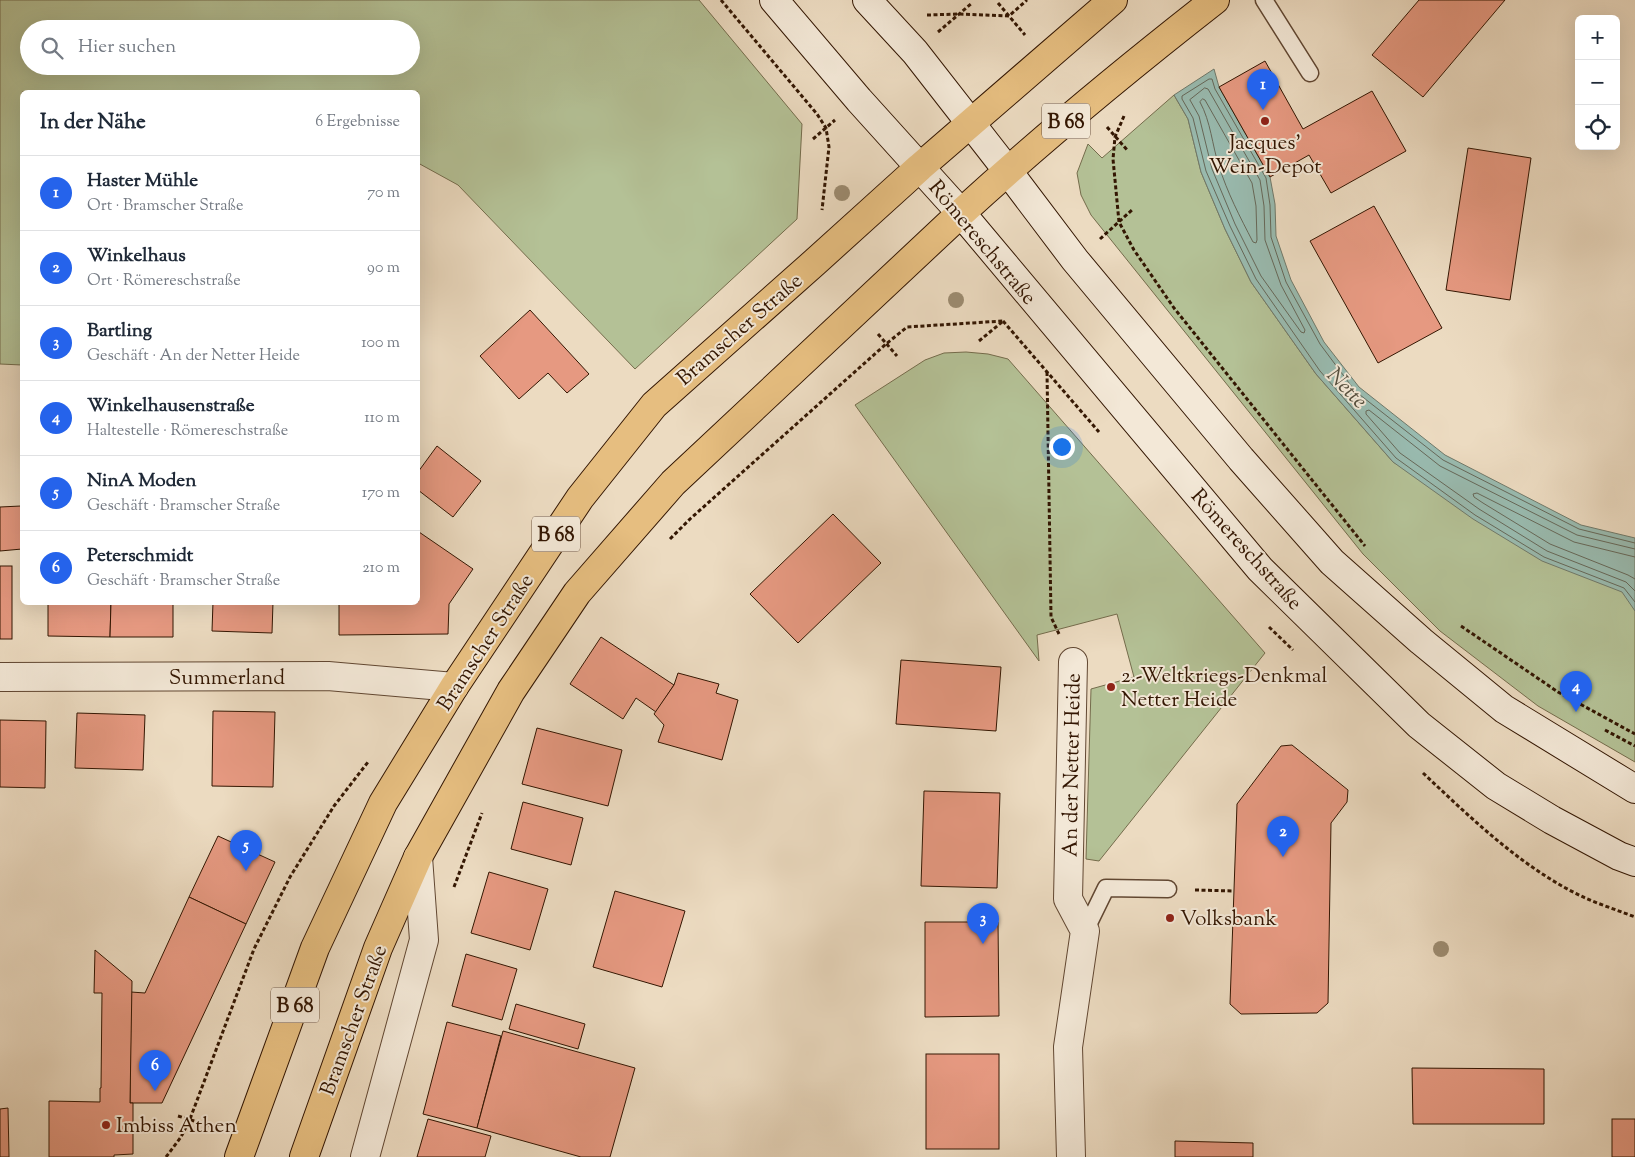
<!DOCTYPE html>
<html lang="de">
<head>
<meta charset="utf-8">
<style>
  body { margin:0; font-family:"Sorts Mill Goudy",serif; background:#f6f6f7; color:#1f2937 }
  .controls { position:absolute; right:15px; top:15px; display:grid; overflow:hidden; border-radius:8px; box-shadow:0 5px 20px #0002 }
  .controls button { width:45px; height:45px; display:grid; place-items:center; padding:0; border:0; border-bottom:1px solid #e0e1e3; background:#fff; color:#1f2937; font:25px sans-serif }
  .you { position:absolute; left:1061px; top:446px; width:18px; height:18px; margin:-12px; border:4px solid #fff; border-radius:50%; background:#1a73e8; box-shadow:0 0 0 8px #1a73e833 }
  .badge { display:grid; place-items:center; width:32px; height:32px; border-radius:50%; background:#2563eb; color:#fff; font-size:16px; font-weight:700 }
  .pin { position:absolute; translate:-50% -41px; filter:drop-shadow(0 1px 2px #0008) }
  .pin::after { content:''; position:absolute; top:26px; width:18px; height:15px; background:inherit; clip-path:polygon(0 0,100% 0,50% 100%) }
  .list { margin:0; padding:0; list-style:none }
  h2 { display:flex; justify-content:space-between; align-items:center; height:65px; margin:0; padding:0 20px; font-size:21px }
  h2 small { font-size:16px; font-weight:400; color:#747a83 }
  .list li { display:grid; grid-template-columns:32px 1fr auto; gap:15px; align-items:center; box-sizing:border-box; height:75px; padding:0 20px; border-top:1px solid #e0e1e3 }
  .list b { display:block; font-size:19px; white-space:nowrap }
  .list p { margin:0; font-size:16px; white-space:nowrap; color:#747a83 }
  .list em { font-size:16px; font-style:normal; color:#747a83 }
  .icon { flex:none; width:28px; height:28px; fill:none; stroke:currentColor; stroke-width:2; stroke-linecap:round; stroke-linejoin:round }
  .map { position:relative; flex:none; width:1635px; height:1157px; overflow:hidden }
  .search { position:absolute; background:#fff; box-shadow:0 5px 20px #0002; left:20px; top:20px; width:400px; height:55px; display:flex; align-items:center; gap:12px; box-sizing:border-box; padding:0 18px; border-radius:28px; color:#747a83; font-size:19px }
  .panel { position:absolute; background:#fff; box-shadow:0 5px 20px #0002; left:20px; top:90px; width:400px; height:515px; border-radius:8px }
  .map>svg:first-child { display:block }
</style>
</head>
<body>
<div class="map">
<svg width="1635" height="1157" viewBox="0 0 1635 1157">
  <rect width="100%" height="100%" fill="#ecdbc1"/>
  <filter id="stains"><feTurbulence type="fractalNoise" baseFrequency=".004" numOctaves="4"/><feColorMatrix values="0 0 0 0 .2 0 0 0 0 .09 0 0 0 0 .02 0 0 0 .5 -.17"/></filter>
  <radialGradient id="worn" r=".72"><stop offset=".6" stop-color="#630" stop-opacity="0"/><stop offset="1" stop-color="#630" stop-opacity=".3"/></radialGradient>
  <g fill="#b4c196" stroke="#746c4c" fill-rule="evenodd">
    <path d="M0,0H699L802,124L797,219L635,369L458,185L418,163V92H22V365L0,364ZM29,29H411V66H29Z"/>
    <polygon points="1174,95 1188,119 1201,172 1225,229 1251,282 1316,374 1393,462 1635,597 1635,762 1538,706 1440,631 1363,554 1091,215 1081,195 1077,173 1088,144 1102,158"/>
    <polygon points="966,352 988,354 1008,359 1265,653 1099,861 1086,859 1091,689 1134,677 1117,614 1037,635 1039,661 855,405 925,360 944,353"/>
  </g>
  <polygon fill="#99bbb0" stroke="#70796a" points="1214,69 1219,87 1270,177 1275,204 1276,236 1291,280 1324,342 1359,387 1445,455 1581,525 1635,538 1635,611 1622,592 1542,561 1473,519 1393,462 1316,374 1251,282 1225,229 1201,172 1188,119 1174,95"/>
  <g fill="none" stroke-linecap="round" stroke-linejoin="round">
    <g stroke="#666859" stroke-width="1">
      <polygon points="1205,88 1208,89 1260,180 1264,206 1265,240 1281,285 1305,330 1304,333 1301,332 1261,276 1235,224 1212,169 1199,116 1190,100"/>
      <path d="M1203,99L1205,100L1252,183L1256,206L1257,240L1256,243L1253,242C1240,217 1227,192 1219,166C1212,145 1211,122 1200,102Z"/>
      <polyline points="1635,543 1579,529 1443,460 1355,391 1320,344 1286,282 1271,237 1270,205 1266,178 1215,89 1212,79 1209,79 1182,96 1182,99 1193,118 1206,171 1230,226 1256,279 1320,371 1396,458 1475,515 1544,557 1624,588 1635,602"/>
      <polyline points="1635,549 1577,535 1440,466 1369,410 1366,411 1366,414 1400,453 1479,509 1547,551 1626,582 1635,591"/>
      <polyline points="1635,557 1574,542 1477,493 1473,494 1474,497 1483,503 1550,544 1628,575 1635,579"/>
    </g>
  </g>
  <g fill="#e69981" stroke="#331602">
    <polygon points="1419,0 1505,0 1423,97 1372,55"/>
    <polygon points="1265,61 1303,129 1372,91 1406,151 1331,193 1309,155 1270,177 1219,87"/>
    <polygon points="1468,148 1531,158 1510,300 1446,290"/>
    <polygon points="1374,206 1442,328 1378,363 1310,241"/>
    <polygon points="530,310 589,374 567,393 548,373 519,399 480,356"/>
    <polygon points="437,446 481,481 453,517 418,490 418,472"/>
    <polygon points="21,506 22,549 0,551 0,507"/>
    <polygon points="833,514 881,563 798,643 750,594"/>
    <polygon points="419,532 473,569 449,604 448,634 339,635 339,602 418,602"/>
    <rect x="0" y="566" width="12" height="73"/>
    <polygon points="48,602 111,602 110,637 48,636"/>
    <polygon points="111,602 173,602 173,637 110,637"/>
    <polygon points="213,602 273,602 272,633 212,631"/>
    <polygon points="601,637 674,685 656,712 636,698 623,719 570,684"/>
    <polygon points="901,660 1001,667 996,731 896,724"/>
    <polygon points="678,673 719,684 716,693 738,700 722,760 658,742 664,725 654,714 674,685"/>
    <polygon points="213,711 275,712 273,787 212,786"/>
    <polygon points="77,713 145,715 143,770 75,768"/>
    <polygon points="0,720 46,721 45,788 0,787"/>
    <polygon points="537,728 622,750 608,806 522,784"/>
    <polygon points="1292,745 1348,790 1347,802 1331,823 1328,1003 1317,1013 1241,1014 1230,1004 1237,804 1281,746"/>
    <polygon points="924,791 1000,793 997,888 921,886"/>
    <polygon points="523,802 583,818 571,865 511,849"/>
    <polygon points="218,836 275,862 246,924 189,897"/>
    <polygon points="489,872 548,889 530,950 471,933"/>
    <polygon points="615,891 685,911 662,987 593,967"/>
    <polygon points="189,897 246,924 162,1103 130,1103 131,992 145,993"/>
    <polygon points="925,922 998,922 999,1016 925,1017"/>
    <polygon points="95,950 132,981 130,1103 133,1103 133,1154 114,1155 114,1157 49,1157 49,1101 100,1102 100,1088 101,1088 102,993 94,993"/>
    <polygon points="466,954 517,969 502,1020 452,1006"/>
    <polygon points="516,1004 585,1024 578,1049 509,1029"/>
    <polygon points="447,1022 501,1036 477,1128 423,1114"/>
    <polygon points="503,1031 635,1068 610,1157 581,1157 477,1128"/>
    <rect x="926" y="1054" width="73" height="95"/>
    <polygon points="1412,1068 1544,1069 1544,1124 1413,1124"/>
    <polygon points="8,1108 9,1157 0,1157 0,1109"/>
    <polygon points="428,1119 491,1136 485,1157 417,1157"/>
    <rect x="1612" y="1119" width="23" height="38"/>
    <polygon points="1175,1141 1253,1143 1253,1157 1175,1157"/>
  </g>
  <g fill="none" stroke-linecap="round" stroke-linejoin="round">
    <defs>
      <g id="service">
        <polyline points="1264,0 1310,73"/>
        <polyline points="1085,931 1106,888 1168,889"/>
      </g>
      <g id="minor">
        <polyline points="0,677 328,676 454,687"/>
        <polyline points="365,1157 424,940 418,857"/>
        <polyline points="1071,1157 1068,1047 1085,931 1068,899 1073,662"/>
      </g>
      <g id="secondary">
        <polyline points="774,0 859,100 961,213 1260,569 1419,725 1496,786 1552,820 1619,856 1635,862"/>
        <polyline points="867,0 915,52 1007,170 1075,260 1241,459 1332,562 1421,641 1504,709 1635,789"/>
      </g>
      <g id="primary">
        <polyline points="239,1157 315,948 383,803 454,687 580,498 654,405 815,262 920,167 1113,0"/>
        <path d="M304,1157L378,948L418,857L511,691L577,593L673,483L961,213C1043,138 1128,68 1215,0"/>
      </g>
    </defs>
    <use href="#service" stroke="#614732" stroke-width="19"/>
    <use href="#minor" stroke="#614732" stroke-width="30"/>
    <use href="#secondary" stroke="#331602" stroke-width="30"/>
    <use href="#primary" stroke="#331602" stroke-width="30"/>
    <g stroke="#331602" stroke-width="3" stroke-dasharray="4 2.5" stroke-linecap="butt">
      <polyline points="721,0 817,114 826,128 829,147 822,210"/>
      <polyline points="998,3 1025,35"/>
      <polyline points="927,15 960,14 1009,16 1027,0"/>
      <polyline points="938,32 972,3"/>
      <polyline points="1124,116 1115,137 1113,159 1119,222 1134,250 1174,308 1365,546"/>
      <polyline points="1107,127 1128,151"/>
      <polyline points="813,139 835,120"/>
      <polyline points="1100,239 1133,209"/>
      <polyline points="1003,321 1099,432"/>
      <polyline points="878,334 897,356"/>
      <polyline points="979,341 1002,322"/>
      <polyline points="1047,372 1051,617 1059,634"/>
      <polyline points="670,539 690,519 886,344 907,327 1003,321"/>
      <polyline points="1461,626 1558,692 1635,734"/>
      <polyline points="1269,627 1293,650"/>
      <polyline points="1605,730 1635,746"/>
      <path d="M1423,773C1471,818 1521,867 1581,896C1598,904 1617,910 1635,917"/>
      <polyline points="454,887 482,813"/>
      <polyline points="1195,890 1234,891"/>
      <polyline points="178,1116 217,1128"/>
      <polyline points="166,1157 181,1137 190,1119 254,949 290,877 334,806 368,762"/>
    </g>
    <use href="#service" stroke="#f3e8d7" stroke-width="16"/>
    <use href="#minor" stroke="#f3e8d7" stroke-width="28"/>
    <use href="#secondary" stroke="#f3e8d7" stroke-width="28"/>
    <use href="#primary" stroke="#e6be80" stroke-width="28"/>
  </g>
  <g fill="#9c8b70">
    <circle cx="842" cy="193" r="8"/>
    <circle cx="956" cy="300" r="8"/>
    <circle cx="1441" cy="949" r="8"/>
  </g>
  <g fill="#8f2418" stroke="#f3e8d7" stroke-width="2">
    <circle cx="1265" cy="121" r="5"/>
    <circle cx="1111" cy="687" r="5"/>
    <circle cx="1170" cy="918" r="5"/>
    <circle cx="106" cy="1125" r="5"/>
  </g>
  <g text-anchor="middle" stroke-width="4" stroke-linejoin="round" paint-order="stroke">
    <g fill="#f3e8d7" stroke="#6d5542" stroke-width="1">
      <rect x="1042" y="103.5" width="48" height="35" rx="4"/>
      <rect x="532" y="516.5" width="48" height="35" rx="4"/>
      <rect x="271" y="987.5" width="48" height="35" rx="4"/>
    </g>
    <g font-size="20" font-weight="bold" fill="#331602">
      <text x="1066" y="128">B 68</text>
      <text x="556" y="541">B 68</text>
      <text x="295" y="1012">B 68</text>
    </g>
    <g font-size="21" fill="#331602" stroke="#f3e8d7" text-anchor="start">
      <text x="1265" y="149" text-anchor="middle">Jacques’<tspan x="1265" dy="24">Wein-Depot</tspan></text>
      <text x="1121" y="682">2.-Weltkriegs-Denkmal<tspan x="1121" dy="24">Netter Heide</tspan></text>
      <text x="1180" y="925">Volksbank</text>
      <text x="116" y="1132">Imbiss Athen</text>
    </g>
    <g font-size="21" fill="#331602" stroke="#f3e8d7">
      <text transform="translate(983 242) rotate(50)" y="7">Römereschstraße</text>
      <text transform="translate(739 329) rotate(-41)" y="7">Bramscher Straße</text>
      <text transform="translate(1247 549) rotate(48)" y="7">Römereschstraße</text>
      <text transform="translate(485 642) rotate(-57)" y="7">Bramscher Straße</text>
      <text x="227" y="684">Summerland</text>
      <text transform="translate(1071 765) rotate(-89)" y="7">An der Netter Heide</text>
      <text transform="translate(353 1020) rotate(-70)" y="7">Bramscher Straße</text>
    </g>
    <g font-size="22" font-style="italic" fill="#57503f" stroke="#f3e8d7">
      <text transform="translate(1348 387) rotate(46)" y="8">Nette</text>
    </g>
  </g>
  <rect width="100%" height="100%" filter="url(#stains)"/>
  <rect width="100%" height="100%" fill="url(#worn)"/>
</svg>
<div class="controls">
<button>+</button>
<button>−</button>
<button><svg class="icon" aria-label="locate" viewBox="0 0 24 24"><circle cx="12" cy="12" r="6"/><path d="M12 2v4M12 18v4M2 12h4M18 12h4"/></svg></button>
</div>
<div class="you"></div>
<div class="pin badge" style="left:1263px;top:110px">1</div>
<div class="pin badge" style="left:1283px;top:857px">2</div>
<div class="pin badge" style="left:983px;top:944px">3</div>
<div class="pin badge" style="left:1576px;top:712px">4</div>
<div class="pin badge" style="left:246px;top:871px">5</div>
<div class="pin badge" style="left:155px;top:1091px">6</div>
<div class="search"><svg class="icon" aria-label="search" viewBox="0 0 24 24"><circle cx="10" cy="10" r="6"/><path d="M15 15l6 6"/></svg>Hier suchen</div>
<section class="panel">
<h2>In der Nähe<small>6 Ergebnisse</small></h2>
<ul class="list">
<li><span class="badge">1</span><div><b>Haster Mühle</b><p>Ort · Bramscher Straße</p></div><em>70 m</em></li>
<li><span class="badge">2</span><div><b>Winkelhaus</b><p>Ort · Römereschstraße</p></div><em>90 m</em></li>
<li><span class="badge">3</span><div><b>Bartling</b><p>Geschäft · An der Netter Heide</p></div><em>100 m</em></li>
<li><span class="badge">4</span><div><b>Winkelhausenstraße</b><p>Haltestelle · Römereschstraße</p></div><em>110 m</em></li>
<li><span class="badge">5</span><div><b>NinA Moden</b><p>Geschäft · Bramscher Straße</p></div><em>170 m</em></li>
<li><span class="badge">6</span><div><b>Peterschmidt</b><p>Geschäft · Bramscher Straße</p></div><em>210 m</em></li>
</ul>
</section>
</div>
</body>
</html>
